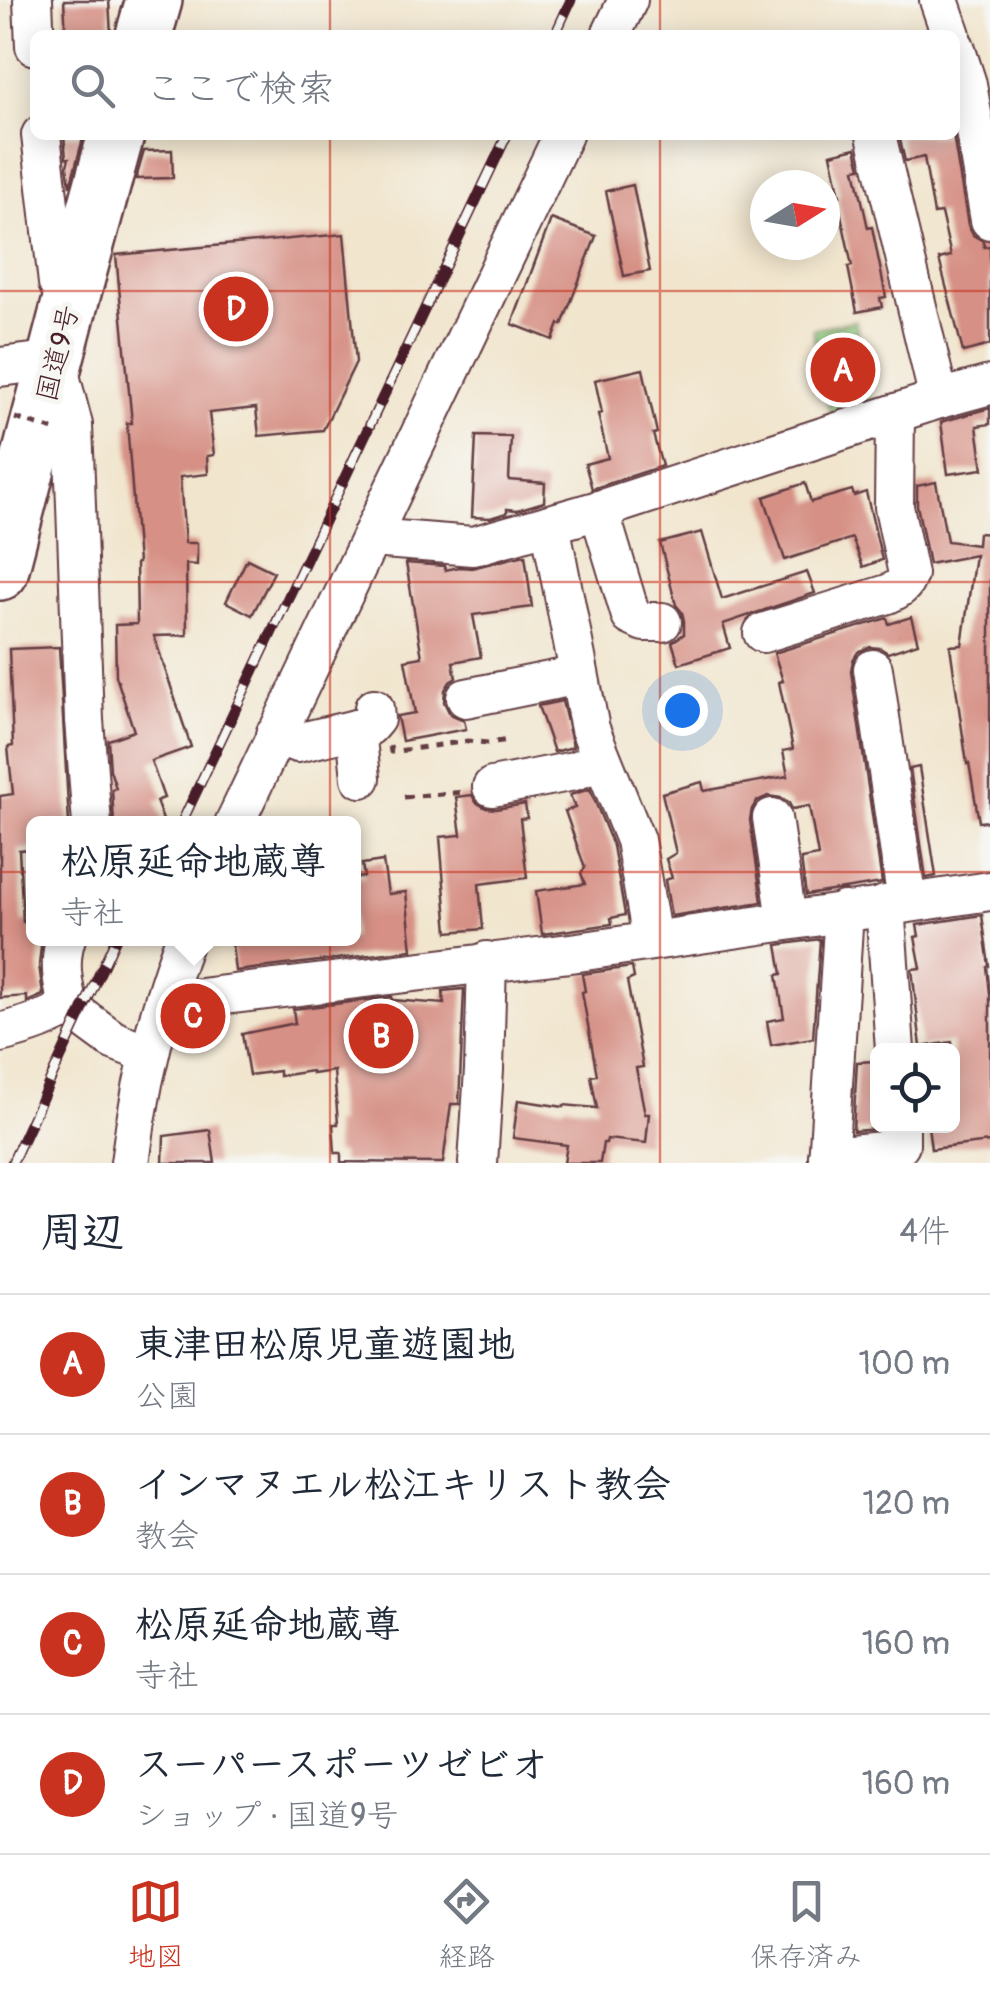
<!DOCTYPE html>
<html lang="ja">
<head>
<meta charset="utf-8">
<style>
  body { margin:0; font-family:Pangolin,"Klee One",sans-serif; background:#f6f6f7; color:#1f2937 }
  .controls { position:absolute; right:30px; bottom:30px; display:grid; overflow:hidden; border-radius:15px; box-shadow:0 5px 25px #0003 }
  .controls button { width:90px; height:90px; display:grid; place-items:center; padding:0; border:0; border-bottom:2px solid #e0e1e3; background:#fff; color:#1f2937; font:50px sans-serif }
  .compass { position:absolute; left:750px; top:170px; width:90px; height:90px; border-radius:50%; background:#fff; box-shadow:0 5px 25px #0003; rotate:79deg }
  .you { position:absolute; left:682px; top:710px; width:35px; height:35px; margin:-25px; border:8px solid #fff; border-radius:50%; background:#1a73e8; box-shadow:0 0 0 15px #1a73e833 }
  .badge { display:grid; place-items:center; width:65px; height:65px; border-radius:50%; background:#c8321e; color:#fff; font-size:32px; font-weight:700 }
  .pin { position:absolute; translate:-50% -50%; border:5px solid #fff; box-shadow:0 2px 10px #0006 }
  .popup { position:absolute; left:26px; top:816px; width:335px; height:130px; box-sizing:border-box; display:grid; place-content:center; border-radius:15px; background:#fff; filter:drop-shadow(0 2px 8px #0005); font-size:32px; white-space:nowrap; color:#747a83 }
  .popup b { font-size:38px; color:#1f2937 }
  .popup::after { content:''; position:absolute; left:50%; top:100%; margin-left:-20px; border:20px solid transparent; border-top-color:#fff }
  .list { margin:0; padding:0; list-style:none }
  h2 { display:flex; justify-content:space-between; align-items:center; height:130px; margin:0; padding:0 40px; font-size:42px }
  h2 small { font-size:32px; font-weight:400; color:#747a83 }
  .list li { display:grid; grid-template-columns:65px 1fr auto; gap:30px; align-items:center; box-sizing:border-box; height:140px; padding:0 40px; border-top:2px solid #e0e1e3 }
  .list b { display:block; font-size:38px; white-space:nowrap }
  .list p { margin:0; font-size:32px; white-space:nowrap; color:#747a83 }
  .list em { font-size:32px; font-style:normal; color:#747a83 }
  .icon { flex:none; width:55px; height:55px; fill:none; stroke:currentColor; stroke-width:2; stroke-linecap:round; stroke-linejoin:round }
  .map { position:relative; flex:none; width:990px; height:1163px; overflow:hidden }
  .search { position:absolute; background:#fff; box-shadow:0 5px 25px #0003; left:30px; right:30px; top:30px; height:110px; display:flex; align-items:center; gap:25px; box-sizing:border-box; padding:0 35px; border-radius:15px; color:#747a83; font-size:38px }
  .sheet { height:690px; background:#fff }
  nav { display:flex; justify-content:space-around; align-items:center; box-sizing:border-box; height:140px; border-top:2px solid #e0e1e3; background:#fff; font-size:28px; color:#747a83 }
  nav a { display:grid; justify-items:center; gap:5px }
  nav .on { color:#c8321e }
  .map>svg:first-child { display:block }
</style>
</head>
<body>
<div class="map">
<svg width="990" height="1163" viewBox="0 0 990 1163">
  <rect width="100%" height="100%" fill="#f6f6f2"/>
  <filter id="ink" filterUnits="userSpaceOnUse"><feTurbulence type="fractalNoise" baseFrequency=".01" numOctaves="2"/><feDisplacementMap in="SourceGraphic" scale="20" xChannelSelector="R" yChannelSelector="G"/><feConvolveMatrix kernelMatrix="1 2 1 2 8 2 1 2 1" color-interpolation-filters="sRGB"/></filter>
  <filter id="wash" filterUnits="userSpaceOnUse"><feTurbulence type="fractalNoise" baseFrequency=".0048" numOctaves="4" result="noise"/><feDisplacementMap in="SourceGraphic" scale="40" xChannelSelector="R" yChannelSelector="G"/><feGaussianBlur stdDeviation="2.25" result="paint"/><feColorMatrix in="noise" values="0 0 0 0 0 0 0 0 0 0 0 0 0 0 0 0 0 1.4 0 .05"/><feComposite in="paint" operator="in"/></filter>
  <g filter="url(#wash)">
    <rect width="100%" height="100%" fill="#f1e5cd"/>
    <polygon fill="#9cd78b" stroke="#737b5b" stroke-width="2.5" points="855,321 872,411 832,423 813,329"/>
    <g id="blocks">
      <g fill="#d69085">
        <polygon points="64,0 109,0 111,35 66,35"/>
        <polygon points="64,135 84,135 70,186 67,166 69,158 66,158"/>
        <polygon points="899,135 953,135 968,225 973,235 983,241 984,247 990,246 990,345 963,352 939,259 951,256 941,213 934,214 924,157 905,161"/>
        <polygon points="856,148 861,168 855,169 868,228 872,227 886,297 880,298 882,307 857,312 848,267 852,266 837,196 840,196 831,154"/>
        <polygon points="172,150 173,178 136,179 144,151"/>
        <polygon points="633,185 650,271 624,276 606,191"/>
        <polygon points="551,219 596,236 562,325 559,324 553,340 512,324"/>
        <polygon points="344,234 356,362 323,430 259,436 256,408 209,413 214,455 207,456 208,474 180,477 185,543 197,543 197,565 186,564 187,635 154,636 191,747 151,761 164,798 156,801 163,820 152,824 114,824 112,789 116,788 110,770 108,740 134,731 116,676 115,625 137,624 136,563 138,563 127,423 132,423 116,255"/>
        <polygon points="643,369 657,433 653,434 662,466 592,489 585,464 608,458 598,414 602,413 595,380"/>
        <polygon points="990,408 990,424 977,426 983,469 948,474 941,422"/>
        <polygon points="476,436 511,437 509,480 545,483 544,502 517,510 507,509 507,513 490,518 472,517"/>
        <polygon points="936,482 947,541 977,545 978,533 990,534 990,821 979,822 969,763 967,764 950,646 962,645 975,555 929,564 917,505 917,486"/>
        <polygon points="805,483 811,502 852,490 854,496 866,492 882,560 863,567 852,538 785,560 764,497"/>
        <polygon points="702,532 722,599 807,572 815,593 723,624 730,648 679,664 672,642 684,634 684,621 682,612 676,605 660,543"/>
        <polygon points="525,555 532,607 473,615 481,657 453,662 456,678 450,682 445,690 444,702 450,714 464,720 466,729 402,741 397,716 415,713 405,660 422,657 406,563 444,566 445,570 459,567 472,568"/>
        <polygon points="247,559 274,572 252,615 226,602"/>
        <polygon points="911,617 918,643 888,653 880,648 869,647 858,652 853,660 851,671 882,883 806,895 801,859 818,856 809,806 792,809 789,803 781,798 768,796 757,801 752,809 750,820 762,902 671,916 665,880 672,878 666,859 676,853 662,793 702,782 704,791 788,776 783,751 793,749 779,682 783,681 774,653 887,618 889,624"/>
        <polygon points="59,647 69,824 33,824 33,849 19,850 23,922 33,921 33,938 39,938 41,947 39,965 43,995 27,1002 27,996 0,998 0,796 13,794 8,747 13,746 9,649"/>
        <polygon points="562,701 573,747 554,752 538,706"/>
        <polygon points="919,767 936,876 926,878 910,769"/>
        <polygon points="590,789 613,846 625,915 611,918 612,924 542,934 536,891 585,884 581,873 585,868 565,811 575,808 570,795"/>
        <polygon points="472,795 476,802 486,808 496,809 525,804 527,818 520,819 527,878 479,884 483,929 448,932 440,837 461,835 456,797"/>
        <polygon points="383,861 388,894 406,892 412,950 235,971 232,945 276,938 281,938 282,945 329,938 353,938 353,878 364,877 362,864"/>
        <polygon points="982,915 989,966 987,967 990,994 990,1142 931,1149 928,1126 952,1126 952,1042 921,1047 912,969 921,968 915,937 919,936 917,925"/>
        <polygon points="820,939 813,1038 771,1045 767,1021 784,1018 777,975 782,974 777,945"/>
        <polygon points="632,967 634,978 627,981 643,1067 636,1068 645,1114 649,1114 646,1143 607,1139 606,1143 603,1143 600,1163 564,1163 567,1145 513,1138 518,1100 564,1107 564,1105 597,1108 591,1076 597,1075 582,992 585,991 582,974"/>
        <polygon points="464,989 459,1104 451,1104 443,1163 341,1162 341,1153 335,1153 333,1124 338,1124 334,1071 312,1074 312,1071 279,1076 279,1071 249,1075 242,1034 295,1023 293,1009 392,997 392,1000 444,1004 443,991"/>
        <polygon points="876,1061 878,1064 878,1129 853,1131 857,1062"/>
        <polygon points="210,1130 215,1163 163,1163 164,1136"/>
      </g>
    </g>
  </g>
  <g filter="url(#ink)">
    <use href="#blocks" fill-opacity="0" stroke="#633d43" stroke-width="2.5"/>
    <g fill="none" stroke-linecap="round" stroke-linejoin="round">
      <defs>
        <g id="minor">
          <polyline points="33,0 35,46"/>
          <polyline points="939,0 951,35"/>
          <polyline points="611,35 628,0"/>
          <polyline points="955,47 967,84 990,220"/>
          <polyline points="41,135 58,283 68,301"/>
          <polyline points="876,135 939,399"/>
          <polyline points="0,367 56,360 73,425 84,720 92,824"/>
          <polyline points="599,510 631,616 644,622 662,622"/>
          <polyline points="550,524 590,729 635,840 652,940"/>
          <polyline points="371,538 473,546 599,510 939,399 990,385"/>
          <path d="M763,633L888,594C899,589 904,586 908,574L894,507L895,414"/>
          <polyline points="873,669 907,902"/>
          <polyline points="466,698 579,675"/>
          <polyline points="356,729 361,778"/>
          <polyline points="275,735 297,743 369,726 375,719 374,708"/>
          <polyline points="492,787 574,771 602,760"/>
          <polyline points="772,818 787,920"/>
          <polyline points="234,824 563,135"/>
          <polyline points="885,905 895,1050"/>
          <path d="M66,938C58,962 63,984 68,1007L113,1040L149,1054"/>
          <polyline points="165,998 192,999 578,952 990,891"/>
          <path d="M0,1033C24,1027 47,1020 68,1007"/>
          <polyline points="828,1156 895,1150 900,1144 900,1126"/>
          <path d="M130,1163C139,1086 158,1011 185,938"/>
          <polyline points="478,1163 484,1070 487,961"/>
          <polyline points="828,1163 844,911"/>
        </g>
        <g id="highway">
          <polyline points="144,35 154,0"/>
          <polyline points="0,572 70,303 116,135"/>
        </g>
      </defs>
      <use href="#minor" stroke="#633d43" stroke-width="42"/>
      <use href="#highway" stroke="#633d43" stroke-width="60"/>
      <g stroke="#633d43" stroke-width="5" stroke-dasharray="8 8" stroke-linecap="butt">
        <polyline points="390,746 391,752 468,741 488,743 509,740"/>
        <polyline points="404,797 465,792"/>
      </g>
      <use href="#minor" stroke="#fff" stroke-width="38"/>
      <use href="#highway" stroke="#fff" stroke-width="55"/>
      <defs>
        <g id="rail">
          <polyline points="555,35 571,0"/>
          <polyline points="181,824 507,135"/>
          <polyline points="12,1163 116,938"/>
        </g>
      </defs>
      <use href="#rail" stroke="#4a1f2b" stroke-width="11"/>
      <use href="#rail" stroke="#f6f6f2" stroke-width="8" stroke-dasharray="22" stroke-linecap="butt"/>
      <polyline stroke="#633d43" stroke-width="5" stroke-dasharray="8 8" stroke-linecap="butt" points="15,418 54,430"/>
    </g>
  </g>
  <path fill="none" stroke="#c8321e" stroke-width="2.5" stroke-opacity="0.55" d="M330,0V35M660,0V35M330,135V1163M660,135V1163M0,291H990M0,582H990M0,872H990"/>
  <g text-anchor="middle" stroke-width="10" stroke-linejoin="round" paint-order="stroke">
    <g font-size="28" fill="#4a1f2b" stroke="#f6f6f2">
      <text transform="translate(57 353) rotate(-76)" y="10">国道9号</text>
    </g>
  </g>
</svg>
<div class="controls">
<button><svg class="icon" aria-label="locate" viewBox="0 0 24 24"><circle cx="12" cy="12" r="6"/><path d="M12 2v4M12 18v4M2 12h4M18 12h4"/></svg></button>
</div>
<svg class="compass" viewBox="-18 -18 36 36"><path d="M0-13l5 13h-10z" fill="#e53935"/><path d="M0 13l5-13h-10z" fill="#747a83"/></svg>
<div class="you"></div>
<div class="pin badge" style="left:843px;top:370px">A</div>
<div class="pin badge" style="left:381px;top:1036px">B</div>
<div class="pin badge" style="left:193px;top:1016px">C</div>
<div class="popup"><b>松原延命地蔵尊</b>寺社</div>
<div class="pin badge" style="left:236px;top:309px">D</div>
<div class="search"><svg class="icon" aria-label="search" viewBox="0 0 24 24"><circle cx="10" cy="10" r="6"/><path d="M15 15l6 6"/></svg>ここで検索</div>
</div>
<section class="sheet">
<h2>周辺<small>4件</small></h2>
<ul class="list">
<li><span class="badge">A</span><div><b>東津田松原児童遊園地</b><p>公園</p></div><em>100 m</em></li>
<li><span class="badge">B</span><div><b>インマヌエル松江キリスト教会</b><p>教会</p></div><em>120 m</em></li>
<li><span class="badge">C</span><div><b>松原延命地蔵尊</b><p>寺社</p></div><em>160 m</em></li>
<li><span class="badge">D</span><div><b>スーパースポーツゼビオ</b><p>ショップ · 国道9号</p></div><em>160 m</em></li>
</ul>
</section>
<nav>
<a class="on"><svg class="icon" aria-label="map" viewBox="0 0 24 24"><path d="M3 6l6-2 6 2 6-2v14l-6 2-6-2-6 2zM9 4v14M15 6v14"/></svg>地図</a>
<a><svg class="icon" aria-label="directions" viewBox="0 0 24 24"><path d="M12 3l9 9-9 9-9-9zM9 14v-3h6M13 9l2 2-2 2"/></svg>経路</a>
<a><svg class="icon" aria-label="saved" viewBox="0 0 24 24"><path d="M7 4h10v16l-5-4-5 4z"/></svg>保存済み</a>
</nav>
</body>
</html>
